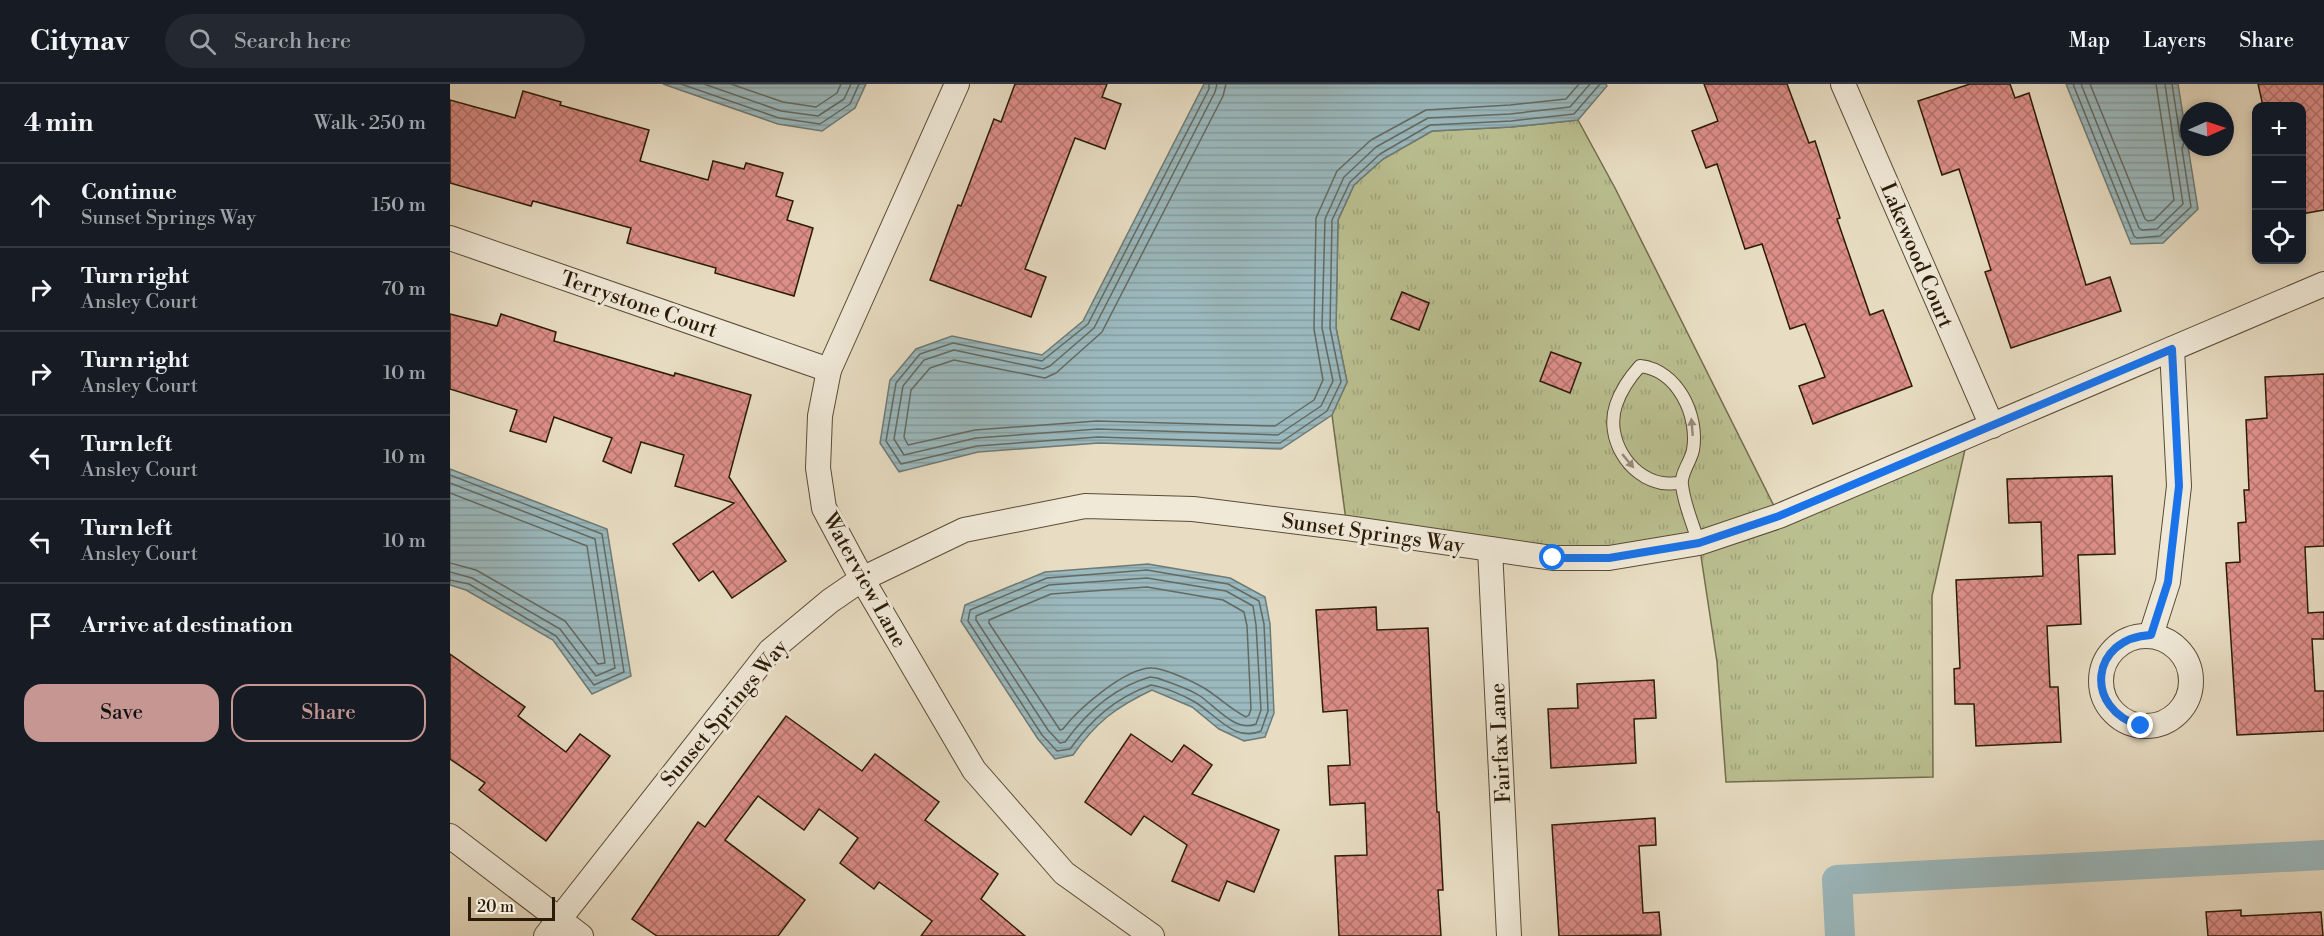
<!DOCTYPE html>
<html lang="en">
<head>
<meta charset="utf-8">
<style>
  body { margin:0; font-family:"Libre Bodoni",serif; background:#242831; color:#f1f3f6 }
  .controls { position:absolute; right:18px; top:18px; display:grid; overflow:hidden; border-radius:12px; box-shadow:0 3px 9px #0003 }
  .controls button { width:54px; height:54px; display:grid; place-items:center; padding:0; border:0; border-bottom:2px solid #363941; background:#171b24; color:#f1f3f6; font:30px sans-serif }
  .compass { position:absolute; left:1730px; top:18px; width:54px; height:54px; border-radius:50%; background:#171b24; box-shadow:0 3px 9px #0003; rotate:87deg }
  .scale { position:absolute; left:18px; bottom:15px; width:87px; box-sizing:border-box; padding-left:6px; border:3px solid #2b1b07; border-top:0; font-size:16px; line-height:21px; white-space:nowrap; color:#2b1b07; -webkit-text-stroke:4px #f0e9d8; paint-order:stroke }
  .stop { position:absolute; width:18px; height:18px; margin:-14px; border:4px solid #1a73e8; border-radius:50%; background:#fff }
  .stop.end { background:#1a73e8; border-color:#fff; box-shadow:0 2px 6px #0008 }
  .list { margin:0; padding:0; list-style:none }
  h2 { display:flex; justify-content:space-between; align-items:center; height:78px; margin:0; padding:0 24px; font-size:26px }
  h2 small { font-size:20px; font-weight:400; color:#9ea1a6 }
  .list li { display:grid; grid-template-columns:39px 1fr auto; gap:18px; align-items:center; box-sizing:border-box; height:84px; padding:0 24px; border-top:2px solid #363941 }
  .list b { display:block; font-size:22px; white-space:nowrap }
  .list p { margin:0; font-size:20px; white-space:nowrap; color:#9ea1a6 }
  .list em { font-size:20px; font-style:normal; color:#9ea1a6 }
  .actions { display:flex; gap:12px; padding:18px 24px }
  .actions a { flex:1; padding:14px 0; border:2px solid #c59692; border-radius:18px; text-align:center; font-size:21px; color:#c59692 }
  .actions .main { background:#c59692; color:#111 }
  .icon { flex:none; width:33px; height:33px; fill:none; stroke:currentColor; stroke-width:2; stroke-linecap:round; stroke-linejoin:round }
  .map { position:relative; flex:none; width:1874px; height:852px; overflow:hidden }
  header { display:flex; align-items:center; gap:36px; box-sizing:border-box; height:84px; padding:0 30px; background:#171b24; border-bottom:2px solid #363941 }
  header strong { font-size:28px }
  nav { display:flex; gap:33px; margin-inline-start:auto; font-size:21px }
  .search { width:420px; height:54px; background:#242831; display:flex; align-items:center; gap:15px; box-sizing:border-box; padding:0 21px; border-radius:33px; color:#9ea1a6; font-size:22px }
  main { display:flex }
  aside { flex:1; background:#171b24 }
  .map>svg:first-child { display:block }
</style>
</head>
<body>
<header>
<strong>Citynav</strong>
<div class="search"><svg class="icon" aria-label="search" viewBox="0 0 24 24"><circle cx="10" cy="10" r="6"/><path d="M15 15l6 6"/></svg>Search here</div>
<nav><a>Map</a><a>Layers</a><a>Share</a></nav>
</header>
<main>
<aside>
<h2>4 min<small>Walk · 250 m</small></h2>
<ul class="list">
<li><svg class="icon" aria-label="ahead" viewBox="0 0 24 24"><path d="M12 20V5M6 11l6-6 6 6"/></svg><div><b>Continue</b><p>Sunset Springs Way</p></div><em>150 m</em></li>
<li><svg class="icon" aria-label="right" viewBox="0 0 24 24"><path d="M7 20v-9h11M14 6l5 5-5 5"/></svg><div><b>Turn right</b><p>Ansley Court</p></div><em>70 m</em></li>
<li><svg class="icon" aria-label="right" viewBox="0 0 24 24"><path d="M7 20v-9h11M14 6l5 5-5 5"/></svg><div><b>Turn right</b><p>Ansley Court</p></div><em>10 m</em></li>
<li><svg class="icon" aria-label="left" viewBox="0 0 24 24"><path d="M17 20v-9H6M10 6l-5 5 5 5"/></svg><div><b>Turn left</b><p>Ansley Court</p></div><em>10 m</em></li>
<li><svg class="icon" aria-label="left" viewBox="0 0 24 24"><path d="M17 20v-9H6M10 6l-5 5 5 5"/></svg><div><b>Turn left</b><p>Ansley Court</p></div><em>10 m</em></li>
<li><svg class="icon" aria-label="arrive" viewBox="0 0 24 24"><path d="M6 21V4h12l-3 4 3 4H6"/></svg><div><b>Arrive at destination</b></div></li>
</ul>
<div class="actions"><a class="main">Save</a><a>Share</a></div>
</aside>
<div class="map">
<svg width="1874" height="852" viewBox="0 0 1874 852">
  <defs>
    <pattern id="grass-tufts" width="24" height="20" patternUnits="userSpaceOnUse" patternTransform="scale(1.5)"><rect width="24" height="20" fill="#babf90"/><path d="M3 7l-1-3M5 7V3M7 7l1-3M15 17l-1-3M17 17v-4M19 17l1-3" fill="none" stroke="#a0a47b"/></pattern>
    <pattern id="water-rules" width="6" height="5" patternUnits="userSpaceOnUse" patternTransform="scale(1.5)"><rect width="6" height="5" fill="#9bb9be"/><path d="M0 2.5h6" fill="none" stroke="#869ea2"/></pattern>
    <pattern id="building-cross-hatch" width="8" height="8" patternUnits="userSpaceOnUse" patternTransform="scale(1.5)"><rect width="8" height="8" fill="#dd8e89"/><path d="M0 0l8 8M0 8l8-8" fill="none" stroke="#b3736e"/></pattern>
  </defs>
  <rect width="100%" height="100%" fill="#e8ddc3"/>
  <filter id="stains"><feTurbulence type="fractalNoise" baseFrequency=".00333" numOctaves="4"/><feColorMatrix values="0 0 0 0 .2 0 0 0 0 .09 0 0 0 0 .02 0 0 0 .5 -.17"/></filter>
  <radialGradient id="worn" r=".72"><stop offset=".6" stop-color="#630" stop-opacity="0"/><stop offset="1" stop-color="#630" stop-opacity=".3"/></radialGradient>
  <polygon fill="url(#grass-tufts)" stroke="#726d4c" stroke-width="1.5" points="1128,36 1165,104 1329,432 1518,352 1482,512 1483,693 1276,698 1267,578 1249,459 1159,474 897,444 882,331 897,298 886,244 888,136 904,101 933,75 982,47 1061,43"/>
  <g fill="url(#water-rules)" stroke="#6e7a75" stroke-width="1.5">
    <polygon points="213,0 416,0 405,24 372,47 328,40"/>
    <polygon points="754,0 1156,0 1157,2 1128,36 1061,43 982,47 933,75 904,101 888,136 886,244 897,298 882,331 831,365 649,359 528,368 449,388 430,359 440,296 466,265 502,252 592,271 633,237"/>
    <polygon points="1616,0 1728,0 1748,125 1713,159 1681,160"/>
    <polygon points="0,385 157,445 181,592 142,610 103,556 16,506 0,501"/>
    <path d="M698,480L780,494L815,513L820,540L824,629L815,653L794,657L769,645L742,623L702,606C666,623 646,638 623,671L605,675L588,655L511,537L515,521L595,488Z"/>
  </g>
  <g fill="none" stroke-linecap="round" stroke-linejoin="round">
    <g stroke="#636a62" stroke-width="1.5">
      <polyline points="231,0 329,34 370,40 400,20 409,0"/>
      <polyline points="254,0 331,27 368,32 394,15 401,0"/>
      <polyline points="281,0 333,18 366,23 387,9 391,0"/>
      <polyline points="759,0 759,5 638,240 592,277 503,259 470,270 446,299 436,357 451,380 527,362 648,353 830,359 877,327 891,298 880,244 882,136 900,98 930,70 980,41 1061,37 1124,30 1150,0"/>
      <polyline points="767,0 765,8 644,244 600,282 593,285 504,266 474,276 453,302 444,355 454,371 526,354 648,345 828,351 871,322 883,297 872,244 875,135 894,93 926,63 978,34 1060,30 1120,23 1140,0"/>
      <polyline points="776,0 773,12 652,248 606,289 595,294 504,276 480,284 461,306 454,353 458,361 525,346 647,337 825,342 864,316 873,296 864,245 866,134 887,87 921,56 976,26 1060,21 1116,15 1129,0"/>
      <polyline points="1623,0 1684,152 1687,154 1710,152 1741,123 1732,65 1734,58 1730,52 1722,0"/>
      <polyline points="1631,0 1689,144 1692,146 1707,145 1733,120 1715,0"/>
      <polyline points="1640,0 1695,135 1698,137 1704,136 1724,116 1706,0"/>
      <polyline points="0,391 152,450 174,588 144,601 106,552 19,500 0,496"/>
      <polyline points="0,399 145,455 165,584 146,592 110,545 22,494 0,488"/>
      <polyline points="0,409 137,462 155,579 148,580 115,537 26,486 0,479"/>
      <path d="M697,486L778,500L809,517L814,540L818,627L811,647C785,659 765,630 745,618C733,611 714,603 701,601C665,614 642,635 620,665L607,667L592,651L518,537L520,526L597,494Z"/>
      <path d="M697,494L776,507L803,522L806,541L811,626L806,640C786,649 765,622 750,612C738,604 721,599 707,594L700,593C665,603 636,629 615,658L610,659L598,646L526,536V532L599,501Z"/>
      <path d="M697,503L773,516L794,528L797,542L801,625L799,631L796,633C780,625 769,613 754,604C744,598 714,584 702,584C676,583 628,625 613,645L610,646L539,539V536L601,510Z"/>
    </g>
    <polyline stroke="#9bb9be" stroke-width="30" points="1390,852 1387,796 1874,771"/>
  </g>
  <g fill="url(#building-cross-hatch)" stroke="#2b1b07" stroke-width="1.5">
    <polygon points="565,0 657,0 652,13 671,20 655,65 625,54 575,185 596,193 581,233 480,196 508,121 511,122 544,35 551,38"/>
    <polygon points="1254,0 1337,0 1359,59 1365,57 1390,134 1387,135 1420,231 1433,226 1462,302 1363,340 1349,302 1375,293 1355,240 1340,245 1312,160 1295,165 1267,80 1256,84 1242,47 1268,37"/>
    <polygon points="1520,0 1560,0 1565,14 1579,9 1636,201 1660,193 1671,227 1561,264 1535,188 1541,186 1509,85 1492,91 1468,17"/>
    <polygon points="1808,0 1874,0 1874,126 1851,130 1851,22 1813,22"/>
    <polygon points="73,7 111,18 110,21 199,46 190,77 258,96 263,77 294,85 296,79 333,89 326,112 343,117 337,136 363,144 344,212 265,189 266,184 177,159 181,144 83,117 81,122 0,99 0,16 65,34"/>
    <polygon points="952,208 979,219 969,246 941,235"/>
    <polygon points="0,230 47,242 51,230 106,248 104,257 224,292 225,289 301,311 279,393 336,477 282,514 263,487 249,497 223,460 284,419 225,402 234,371 191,358 181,389 153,377 162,354 104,333 96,358 60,347 67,326 0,305"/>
    <polygon points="1101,268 1131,279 1120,309 1090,297"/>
    <polygon points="1874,290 1874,462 1855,463 1858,529 1874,528 1874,555 1862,555 1865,607 1874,607 1874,647 1787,651 1776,479 1790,478 1788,439 1796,438 1794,406 1799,406 1796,336 1817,334 1815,293"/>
    <polygon points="1662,392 1665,470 1628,471 1631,540 1597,542 1600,603 1608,603 1611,658 1526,662 1524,620 1505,620 1504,585 1510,584 1506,496 1593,492 1591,438 1559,439 1557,395"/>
    <polygon points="926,523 927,546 978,544 987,728 989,728 993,806 988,806 991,852 889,852 885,772 917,771 915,719 880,721 878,682 900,681 897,626 873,628 866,526"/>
    <polygon points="0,570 75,623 68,632 116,668 130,650 160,672 96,757 29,706 35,699 0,675"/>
    <polygon points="1204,596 1206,634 1184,635 1186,679 1101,684 1098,625 1128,624 1127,600"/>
    <polygon points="336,632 412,687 425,670 489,718 475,736 548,790 531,815 575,852 471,852 482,837 429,798 424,805 390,779 408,754 369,725 354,746 308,712 275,756 355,816 328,852 207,852 182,835 248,738 255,743"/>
    <polygon points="681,650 722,678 734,661 762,681 742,710 829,746 804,808 777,797 769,817 722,797 737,761 694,732 681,751 635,718"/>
    <polygon points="1205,734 1206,761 1189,762 1193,829 1209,828 1211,851 1109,852 1102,741"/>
    <polygon points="1791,826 1791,832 1871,828 1873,852 1758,852 1756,828"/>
  </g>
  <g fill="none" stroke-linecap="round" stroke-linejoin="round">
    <defs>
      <path id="lane" d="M1231,399C1225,399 1218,400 1212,399C1178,393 1155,353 1166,321C1171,306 1180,293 1190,282C1228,286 1249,332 1243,366C1241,377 1230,390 1232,401C1234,420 1243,441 1249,459"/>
      <g id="street">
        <polyline points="507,0 379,286 370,332 368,384 374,424 412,495 524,686 614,789 702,852"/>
        <polyline points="1393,0 1542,342"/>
        <polyline points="0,154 379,286"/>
        <polyline points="1040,465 1059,852"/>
        <polyline points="1701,551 1718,498 1729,402 1722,265"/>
        <circle cx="1696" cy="597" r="45"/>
        <polyline points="0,752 131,852"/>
        <polyline points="96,852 320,567 380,517 412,495 514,446 635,422 743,425 897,444 1103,474 1159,474 1249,459 1329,432 1874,200"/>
      </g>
    </defs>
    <use href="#lane" stroke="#5a4c36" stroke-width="14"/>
    <use href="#street" stroke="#5a4c36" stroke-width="26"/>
    <use href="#lane" stroke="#f0e9d8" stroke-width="12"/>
    <use href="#street" stroke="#f0e9d8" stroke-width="24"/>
  </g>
  <defs><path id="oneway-solid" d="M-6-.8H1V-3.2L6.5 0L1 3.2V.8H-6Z" transform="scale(1.5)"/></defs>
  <g fill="#978c7a">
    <use href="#oneway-solid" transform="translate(1242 343) rotate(-95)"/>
    <use href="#oneway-solid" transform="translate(1178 377) rotate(50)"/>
  </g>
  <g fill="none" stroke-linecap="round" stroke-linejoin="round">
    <path stroke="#1a73e8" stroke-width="8" d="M1103,474H1159L1249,459L1329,432L1722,265L1729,402L1718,498L1701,551C1640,554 1633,625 1691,642"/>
  </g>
  <g text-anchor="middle" stroke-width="6" stroke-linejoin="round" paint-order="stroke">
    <g font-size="21" fill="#2b1b07" stroke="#f0e9d8">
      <text transform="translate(1467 171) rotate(67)" y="7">Lakewood Court</text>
      <text transform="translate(189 220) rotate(19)" y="7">Terrystone Court</text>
      <text transform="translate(923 449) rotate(8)" y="7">Sunset Springs Way</text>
      <text transform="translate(415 496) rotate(61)" y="7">Waterview Lane</text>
      <text transform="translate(274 629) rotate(-50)" y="7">Sunset Springs Way</text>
      <text transform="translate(1050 659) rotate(-93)" y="7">Fairfax Lane</text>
    </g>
  </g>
  <rect width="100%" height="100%" filter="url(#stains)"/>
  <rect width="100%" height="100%" fill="url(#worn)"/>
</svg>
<div class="controls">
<button>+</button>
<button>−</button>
<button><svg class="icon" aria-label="locate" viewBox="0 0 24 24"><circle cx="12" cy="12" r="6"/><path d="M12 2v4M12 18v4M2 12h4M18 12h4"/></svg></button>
</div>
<svg class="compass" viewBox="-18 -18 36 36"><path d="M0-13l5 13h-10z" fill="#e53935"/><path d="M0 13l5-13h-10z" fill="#9ea1a6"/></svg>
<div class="scale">20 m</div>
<div class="stop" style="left:1103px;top:474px"></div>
<div class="stop end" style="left:1691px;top:642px"></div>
</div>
</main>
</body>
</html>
